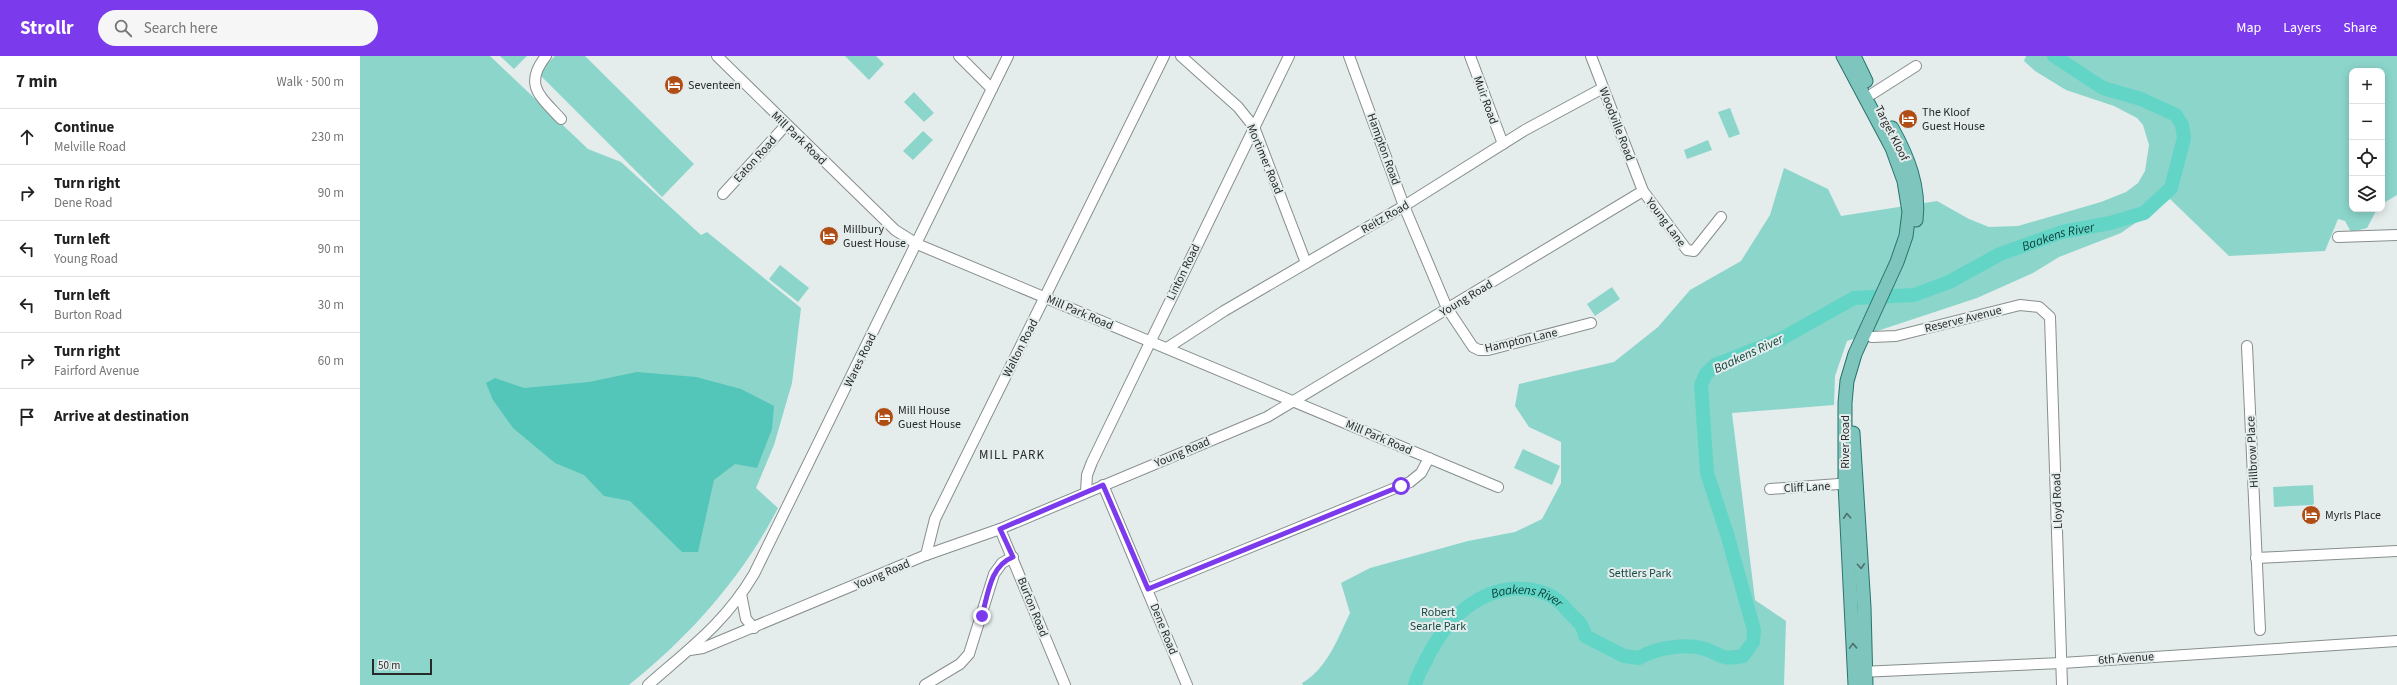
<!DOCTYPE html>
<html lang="en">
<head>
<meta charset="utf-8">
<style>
  body { margin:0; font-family:"Source Sans 3",sans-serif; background:#f6f6f6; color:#222 }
  .controls { position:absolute; right:12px; top:12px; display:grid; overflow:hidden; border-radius:8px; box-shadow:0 2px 10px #0003 }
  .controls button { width:36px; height:36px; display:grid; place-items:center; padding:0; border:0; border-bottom:1px solid #e0e0e0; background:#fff; color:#222; font:20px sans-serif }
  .scale { position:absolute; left:12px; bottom:10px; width:60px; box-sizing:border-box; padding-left:4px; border:2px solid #272a29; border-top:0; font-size:11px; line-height:14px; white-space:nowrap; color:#272a29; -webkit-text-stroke:3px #e4edec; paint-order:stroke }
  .stop { position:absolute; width:12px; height:12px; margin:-9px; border:3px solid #7c3aed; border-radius:50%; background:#fff }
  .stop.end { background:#7c3aed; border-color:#fff; box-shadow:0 1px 4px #0008 }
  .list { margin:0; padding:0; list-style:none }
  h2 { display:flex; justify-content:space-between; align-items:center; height:52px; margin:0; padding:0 16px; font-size:17px }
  h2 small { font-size:13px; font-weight:400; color:#767676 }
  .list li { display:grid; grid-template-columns:26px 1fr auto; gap:12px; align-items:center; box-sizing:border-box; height:56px; padding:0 16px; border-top:1px solid #e0e0e0 }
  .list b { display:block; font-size:15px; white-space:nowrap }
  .list p { margin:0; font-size:13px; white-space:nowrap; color:#767676 }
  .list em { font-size:13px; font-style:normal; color:#767676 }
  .icon { flex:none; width:22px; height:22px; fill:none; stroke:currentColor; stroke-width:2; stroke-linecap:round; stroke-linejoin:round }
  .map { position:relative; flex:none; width:2037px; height:629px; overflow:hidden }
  header { display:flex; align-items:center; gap:24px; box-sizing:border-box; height:56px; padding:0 20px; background:#7c3aed; color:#fff }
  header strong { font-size:19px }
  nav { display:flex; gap:22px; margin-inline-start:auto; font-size:14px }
  .search { width:280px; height:36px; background:#f6f6f6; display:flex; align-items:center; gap:10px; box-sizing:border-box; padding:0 14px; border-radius:22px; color:#767676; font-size:15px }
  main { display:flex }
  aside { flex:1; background:#fff }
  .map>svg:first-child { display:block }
</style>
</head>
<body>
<header>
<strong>Strollr</strong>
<div class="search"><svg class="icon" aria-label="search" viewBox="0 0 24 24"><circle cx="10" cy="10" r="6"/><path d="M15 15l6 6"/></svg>Search here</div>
<nav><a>Map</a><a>Layers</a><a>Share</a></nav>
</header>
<main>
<aside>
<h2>7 min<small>Walk · 500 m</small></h2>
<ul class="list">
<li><svg class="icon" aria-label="ahead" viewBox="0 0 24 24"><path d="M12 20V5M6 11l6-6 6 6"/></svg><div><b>Continue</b><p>Melville Road</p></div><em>230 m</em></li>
<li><svg class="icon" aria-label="right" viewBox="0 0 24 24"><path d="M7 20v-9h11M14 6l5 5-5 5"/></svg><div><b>Turn right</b><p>Dene Road</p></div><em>90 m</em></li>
<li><svg class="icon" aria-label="left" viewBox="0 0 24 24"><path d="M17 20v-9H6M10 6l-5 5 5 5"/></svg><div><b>Turn left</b><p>Young Road</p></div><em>90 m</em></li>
<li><svg class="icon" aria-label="left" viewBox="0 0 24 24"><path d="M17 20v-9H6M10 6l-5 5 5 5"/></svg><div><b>Turn left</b><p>Burton Road</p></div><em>30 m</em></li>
<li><svg class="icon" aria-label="right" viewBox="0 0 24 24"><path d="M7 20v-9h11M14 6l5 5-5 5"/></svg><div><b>Turn right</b><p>Fairford Avenue</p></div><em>60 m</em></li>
<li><svg class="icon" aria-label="arrive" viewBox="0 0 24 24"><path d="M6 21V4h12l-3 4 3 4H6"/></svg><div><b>Arrive at destination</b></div></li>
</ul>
</aside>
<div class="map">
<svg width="2037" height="629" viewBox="0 0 2037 629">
  <rect width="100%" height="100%" fill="#e4edec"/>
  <g fill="#8cd5cb">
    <path d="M0,0H130L228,93L261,106L341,179L347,176L441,252L432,327L414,389L396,432L418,452C382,522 330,580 269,629H0Z"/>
    <polygon points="140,0 167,0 154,13"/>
    <polygon points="195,0 225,0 334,108 302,141 178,17"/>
    <polygon points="485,0 516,0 524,8 509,24"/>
    <path d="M1666,0H2037V139L2022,148V15H1992V153H2017L2007,172L1991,176L1985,165L1978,163L1965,195L1869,200L1810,143L1761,177L1699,201L1673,217L1617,242L1487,285L1475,320L1474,349L1372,357L1395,544L1426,565L1424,629H943L942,627C967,613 978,582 990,557L981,527L1010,512L1108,485L1155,476L1182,463L1201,427V386L1169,371L1155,350L1159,328L1254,306L1298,271L1330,234L1381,205L1410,159L1424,112L1468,133L1481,160L1577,145L1609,163L1629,171L1658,170L1741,146L1766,136L1778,127L1785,115L1789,89L1783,69L1777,62L1754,50L1706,34L1675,15L1664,5Z"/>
    <polygon points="554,36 574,57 564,66 544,46"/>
    <polygon points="1370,52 1380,78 1369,82 1358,56"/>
    <polygon points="563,75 573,84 553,104 543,95"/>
    <polygon points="1348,84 1352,94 1327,103 1324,94"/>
    <polygon points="420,209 449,232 438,246 409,223"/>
    <polygon points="1252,231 1260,243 1235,260 1227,248"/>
    <polygon points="1163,393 1200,410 1192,429 1154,412"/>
    <polygon points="1953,429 1954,448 1952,449 1914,451 1913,431"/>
  </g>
  <polygon fill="#53c6b9" points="277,316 336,321 381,333 414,350 412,373 397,412 375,408 354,424 338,496 322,496 270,445 244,440 224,419 195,407 153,372 133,344 126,327 135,322 164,332 229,326"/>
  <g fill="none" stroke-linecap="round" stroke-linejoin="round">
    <path stroke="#63d5c7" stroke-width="14" id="s1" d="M1055,629C1057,620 1062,612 1066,604C1085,565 1119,529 1166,533C1184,535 1196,540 1207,554C1216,565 1223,566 1225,580L1264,600L1279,602C1295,592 1326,587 1345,593C1364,600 1360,604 1383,600L1393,586L1394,574L1367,478L1347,417L1341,329L1346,318L1355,309L1421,283L1494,242L1554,239L1589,226L1640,198L1702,176L1750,167L1784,157L1811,132L1824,82L1822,69L1816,59L1781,43L1743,32L1694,0"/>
    <defs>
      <g id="minor">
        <path d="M186,0C163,29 180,40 201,63"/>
        <polyline points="357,0 535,174 557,188 1138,431"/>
        <polyline points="599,0 632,33"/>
        <polyline points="821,0 878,51 894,71 946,207"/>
        <polyline points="989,0 1044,150 1087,252 1113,291 1119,294 1128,294 1231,267"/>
        <polyline points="1110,0 1143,88"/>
        <polyline points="1231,0 1283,135 1327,194 1334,195 1361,161"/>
        <polyline points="1512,38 1556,10"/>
        <polyline points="363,138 426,69"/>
        <polyline points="1978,181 2037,179"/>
        <polyline points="1512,281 1536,280 1660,249 1679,251 1690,261 1702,629"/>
        <polyline points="1887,290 1900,574"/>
        <polyline points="807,292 864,255 1044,150 1165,74 1243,32"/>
        <polyline points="743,429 827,629"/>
        <polyline points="1410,433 1492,427"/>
        <polyline points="726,435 727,419 732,406 929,0"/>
        <polyline points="640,473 705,629"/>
        <polyline points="566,499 575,463 804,0"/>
        <polyline points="1896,502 2037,495"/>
        <polyline points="788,533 1050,426 1061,417 1069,402"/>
        <polyline points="381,538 386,563 394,572"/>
        <polyline points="330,594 343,592 566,499 640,473 907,361 1283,135"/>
        <polyline points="1500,616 1702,607 2037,585"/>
        <path d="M288,629C330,592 365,567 394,518L648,0"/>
        <polyline points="565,629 600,608 609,598 634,518 642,507 653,501"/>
      </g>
      <g id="major">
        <polyline points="1483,0 1532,92 1544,125 1549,156 1546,180 1537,206 1495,298 1487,325 1485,347 1485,428 1495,629"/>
        <polyline points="1494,0 1506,25"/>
        <path d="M1532,72C1548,101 1560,131 1556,164"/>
        <polyline points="1493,377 1504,551 1506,629"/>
      </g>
    </defs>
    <use href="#minor" stroke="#878e8d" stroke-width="12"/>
    <use href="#major" stroke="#28756d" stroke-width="15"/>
    <use href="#minor" stroke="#fff" stroke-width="10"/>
    <use href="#major" stroke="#7ec5be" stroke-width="13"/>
  </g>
  <defs><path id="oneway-chevron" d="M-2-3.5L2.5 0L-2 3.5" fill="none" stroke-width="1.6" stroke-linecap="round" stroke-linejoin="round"/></defs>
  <g stroke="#4e706c">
    <use href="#oneway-chevron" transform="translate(1487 460) rotate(-93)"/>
    <use href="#oneway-chevron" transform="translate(1501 510) rotate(86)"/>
    <use href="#oneway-chevron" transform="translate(1493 590) rotate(-92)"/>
  </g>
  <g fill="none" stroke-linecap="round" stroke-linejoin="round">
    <path stroke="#7c3aed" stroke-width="5" d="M622,560C628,538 630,510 653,501L640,473L743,429L788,533L1041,430"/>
  </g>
  <defs>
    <symbol id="hotel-disc" viewBox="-11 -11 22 22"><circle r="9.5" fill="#b04d15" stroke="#e4edec"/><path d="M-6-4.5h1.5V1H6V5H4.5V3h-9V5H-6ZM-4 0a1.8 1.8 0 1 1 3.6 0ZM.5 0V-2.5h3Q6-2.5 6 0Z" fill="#fff"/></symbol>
  </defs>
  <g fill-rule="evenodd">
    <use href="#hotel-disc" x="303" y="18" width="22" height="22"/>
    <use href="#hotel-disc" x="1537" y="52" width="22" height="22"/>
    <use href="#hotel-disc" x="458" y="169" width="22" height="22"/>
    <use href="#hotel-disc" x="513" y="350" width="22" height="22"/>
    <use href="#hotel-disc" x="1940" y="448" width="22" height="22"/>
  </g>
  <g text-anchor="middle" stroke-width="4" stroke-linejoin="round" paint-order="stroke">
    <g font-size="12" fill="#272a29" stroke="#e4edec" text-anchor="start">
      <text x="328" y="33">Seventeen</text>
      <text x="1562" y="60">The Kloof<tspan x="1562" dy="14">Guest House</tspan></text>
      <text x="483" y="177">Millbury<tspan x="483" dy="14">Guest House</tspan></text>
      <text x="538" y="358">Mill House<tspan x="538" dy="14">Guest House</tspan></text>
      <text x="1965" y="463">Myrls Place</text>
    </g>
    <g font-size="12" fill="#272a29" stroke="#e4edec">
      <text transform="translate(1126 44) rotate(70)" y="4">Muir Road</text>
      <text transform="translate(1257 68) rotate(69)" y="4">Woodville Road</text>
      <text transform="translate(1532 77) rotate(63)" y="4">Target Kloof</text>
      <text transform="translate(439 82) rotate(44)" y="4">Mill Park Road</text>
      <text transform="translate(1024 93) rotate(70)" y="4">Hampton Road</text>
      <text transform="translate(395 103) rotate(-48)" y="4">Eaton Road</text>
      <text transform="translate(905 103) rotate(67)" y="4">Mortimer Road</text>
      <text transform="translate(1025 161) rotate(-30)" y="4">Reitz Road</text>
      <text transform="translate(1306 166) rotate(53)" y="4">Young Lane</text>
      <text transform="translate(823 216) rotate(-64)" y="4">Linton Road</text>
      <text transform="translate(1106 242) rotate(-31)" y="4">Young Road</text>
      <text transform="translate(720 256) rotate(23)" y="4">Mill Park Road</text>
      <text transform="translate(1603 263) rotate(-14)" y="4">Reserve Avenue</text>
      <text transform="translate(1161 284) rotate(-13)" y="4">Hampton Lane</text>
      <text transform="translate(660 292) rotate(-63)" y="4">Walton Road</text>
      <text transform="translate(500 304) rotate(-64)" y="4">Wares Road</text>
      <text transform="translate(1019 381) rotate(23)" y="4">Mill Park Road</text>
      <text transform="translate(1485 386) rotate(-90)" y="4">River Road</text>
      <text transform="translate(822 396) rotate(-23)" y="4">Young Road</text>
      <text transform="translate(1892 396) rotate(-93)" y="4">Hillbrow Place</text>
      <text transform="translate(1447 431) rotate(-3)" y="4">Cliff Lane</text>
      <text transform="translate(1697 445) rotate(-92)" y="4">Lloyd Road</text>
      <text transform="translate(522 518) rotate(-23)" y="4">Young Road</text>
      <text transform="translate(673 551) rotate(68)" y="4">Burton Road</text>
      <text transform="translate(804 573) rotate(68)" y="4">Dene Road</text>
      <text transform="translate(1766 602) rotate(-4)" y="4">6th Avenue</text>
    </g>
    <g font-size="12" fill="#194b46" stroke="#e4edec">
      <text x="1280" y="521">Settlers Park</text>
      <text x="1078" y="560">Robert<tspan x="1078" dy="14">Searle Park</tspan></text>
    </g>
    <g font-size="13" font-style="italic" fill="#083f39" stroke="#e4edec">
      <text dy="5" stroke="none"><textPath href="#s1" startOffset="1082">Baakens River</textPath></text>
      <text transform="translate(1388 297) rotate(-25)" y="5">Baakens River</text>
      <text dy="5" stroke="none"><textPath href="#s1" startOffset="160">Baakens River</textPath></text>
    </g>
    <g font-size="13" letter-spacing="1" fill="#272a29" stroke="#e4edec">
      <text x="652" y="403">MILL PARK</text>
    </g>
  </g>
</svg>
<div class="controls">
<button>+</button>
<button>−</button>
<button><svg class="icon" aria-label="locate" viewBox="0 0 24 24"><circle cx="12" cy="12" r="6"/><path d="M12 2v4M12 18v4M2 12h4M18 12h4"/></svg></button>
<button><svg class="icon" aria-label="layers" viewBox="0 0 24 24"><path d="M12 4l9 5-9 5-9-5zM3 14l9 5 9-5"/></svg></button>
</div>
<div class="scale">50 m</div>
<div class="stop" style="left:1041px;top:430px"></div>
<div class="stop end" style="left:622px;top:560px"></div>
</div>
</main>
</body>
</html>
